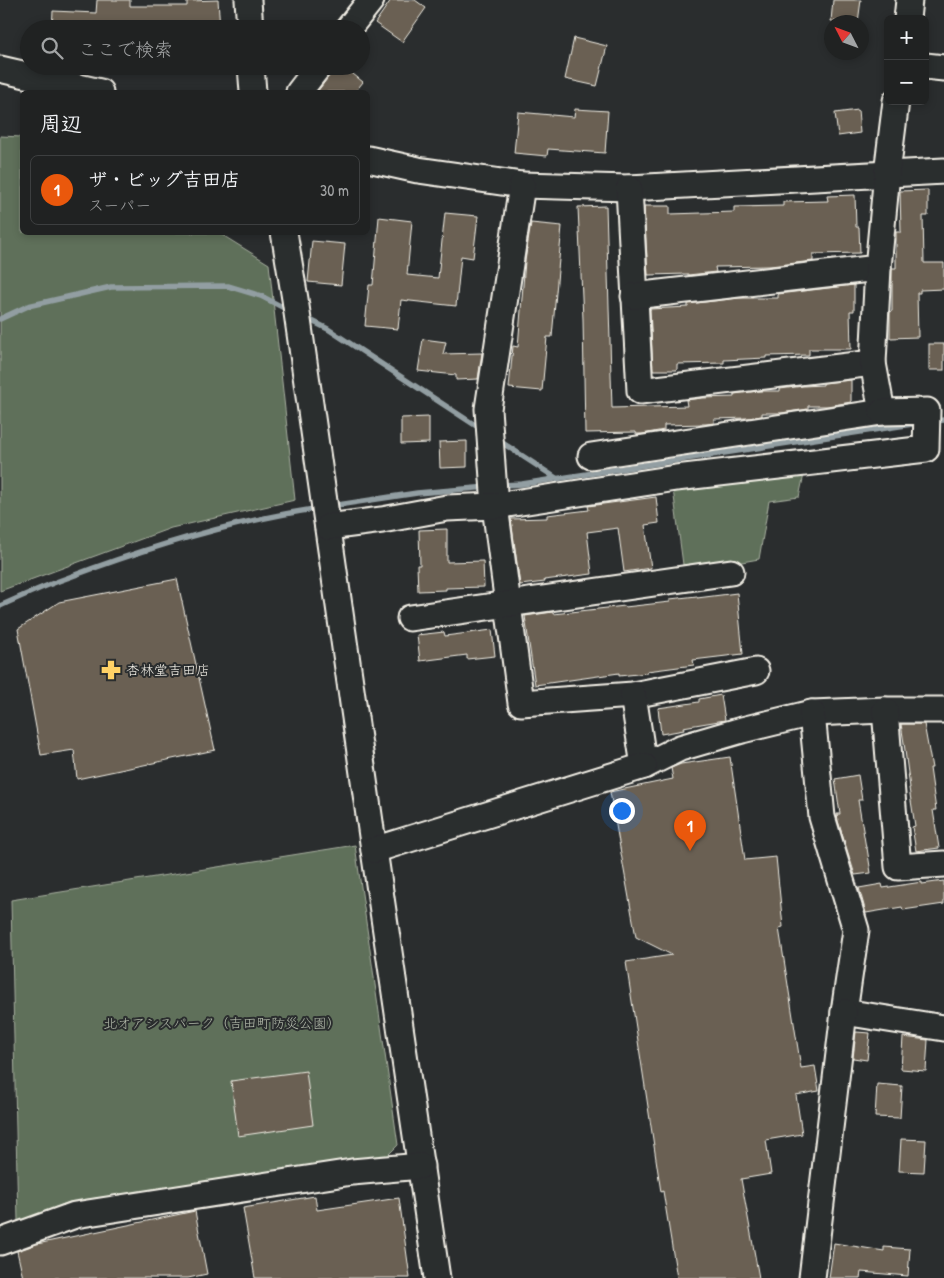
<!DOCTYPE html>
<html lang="ja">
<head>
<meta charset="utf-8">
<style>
  body { margin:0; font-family:"Patrick Hand","Klee One",sans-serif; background:#282a2a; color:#f1f3f6 }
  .controls { position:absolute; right:15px; top:15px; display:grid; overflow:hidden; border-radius:8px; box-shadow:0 2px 8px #0003 }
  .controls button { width:45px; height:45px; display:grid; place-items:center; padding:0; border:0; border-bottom:1px solid #3d3f40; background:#202222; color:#f1f3f6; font:25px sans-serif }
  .compass { position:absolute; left:824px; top:15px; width:45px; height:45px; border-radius:50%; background:#202222; box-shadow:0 2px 8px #0003; rotate:312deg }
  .you { position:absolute; left:621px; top:810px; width:18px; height:18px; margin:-12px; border:4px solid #fff; border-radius:50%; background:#1a73e8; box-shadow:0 0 0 8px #1a73e833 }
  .badge { display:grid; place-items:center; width:32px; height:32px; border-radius:50%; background:#ea580c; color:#fff; font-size:16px; font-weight:700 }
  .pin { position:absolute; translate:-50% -41px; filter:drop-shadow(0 1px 2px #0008) }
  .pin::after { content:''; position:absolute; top:26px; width:18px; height:15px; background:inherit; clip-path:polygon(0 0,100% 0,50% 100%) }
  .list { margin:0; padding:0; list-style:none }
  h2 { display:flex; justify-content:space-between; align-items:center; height:65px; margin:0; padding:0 20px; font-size:21px }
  h2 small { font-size:16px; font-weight:400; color:#a2a4a5 }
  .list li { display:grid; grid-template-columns:32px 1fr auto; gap:15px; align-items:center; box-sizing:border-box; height:70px; margin:0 10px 10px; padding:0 10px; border:1px solid #3d3f40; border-radius:8px }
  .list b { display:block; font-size:19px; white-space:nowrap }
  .list p { margin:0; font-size:16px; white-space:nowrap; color:#a2a4a5 }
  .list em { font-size:16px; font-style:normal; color:#a2a4a5 }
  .icon { flex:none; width:28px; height:28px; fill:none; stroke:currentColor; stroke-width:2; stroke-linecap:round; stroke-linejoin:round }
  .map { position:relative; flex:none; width:944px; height:1278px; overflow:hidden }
  .search { position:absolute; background:#202222; box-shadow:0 2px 8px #0003; left:20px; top:20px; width:350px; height:55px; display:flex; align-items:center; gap:12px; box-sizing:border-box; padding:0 18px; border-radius:28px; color:#a2a4a5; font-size:19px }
  .panel { position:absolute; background:#202222; box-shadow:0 2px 8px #0003; left:20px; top:90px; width:350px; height:145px; border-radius:8px }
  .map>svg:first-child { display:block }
</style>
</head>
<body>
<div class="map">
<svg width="944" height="1278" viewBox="0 0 944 1278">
  <rect width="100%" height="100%" fill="#2a2d2e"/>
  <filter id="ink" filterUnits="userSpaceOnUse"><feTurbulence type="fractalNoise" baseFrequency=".02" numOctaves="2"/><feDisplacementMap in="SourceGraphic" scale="10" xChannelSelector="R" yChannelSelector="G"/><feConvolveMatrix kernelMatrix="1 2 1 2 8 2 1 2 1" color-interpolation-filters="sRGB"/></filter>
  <g filter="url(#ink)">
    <g fill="#5e705a" stroke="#a9b0a1">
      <polygon points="0,136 22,137 22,232 219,233 269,264 295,500 171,528 0,591"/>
      <polygon points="805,470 799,497 769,501 759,559 684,572 673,489"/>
      <polygon points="355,845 398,1145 387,1156 69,1202 18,1222 11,900"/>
    </g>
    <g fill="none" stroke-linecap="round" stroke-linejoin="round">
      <g stroke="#929ea2" stroke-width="5.5">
        <polyline points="306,318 328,329 481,429"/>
        <polyline points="0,319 28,306 111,287 228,286 261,296 290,311"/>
        <polyline points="933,421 944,420"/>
        <polyline points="498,440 556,478"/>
        <polyline points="500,485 522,484 919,423"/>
        <polyline points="331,506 417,493 488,487"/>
        <path d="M0,606C22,596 44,586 67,578C149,547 233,521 320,508"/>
      </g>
    </g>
    <g fill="#6b6152" stroke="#f4f1e8">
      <polygon points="97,0 130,0 130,6 187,6 187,1 218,0 220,29 52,29 53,11 96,13"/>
      <polygon points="391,0 415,0 426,8 402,42 375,23"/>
      <polygon points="833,0 861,0 858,22 831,21"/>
      <polygon points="574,38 607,46 597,86 565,79"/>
      <polygon points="334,66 343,66 363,82 355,92 317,92 330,75"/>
      <polygon points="575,109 608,111 605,153 548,149 547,156 514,153 518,112 574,117"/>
      <polygon points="858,110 860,133 838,136 835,113"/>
      <polygon points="928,190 928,216 923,216 924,263 944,263 944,289 920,290 920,293 917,293 918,337 890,338 890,312 892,311 892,268 896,268 896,232 901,232 900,191"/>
      <polygon points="855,195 856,227 859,227 860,253 813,254 813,261 770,266 715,267 716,272 688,275 688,274 648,275 644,206 670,206 670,214 734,212 734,207 783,206 783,202 828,201 827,196"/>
      <polygon points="606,206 612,408 687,406 686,400 702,398 734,397 734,394 759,391 780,391 780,389 803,386 823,385 823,383 851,380 851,402 827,406 808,406 808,409 781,413 762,413 762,416 748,418 714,419 714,423 706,424 664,425 664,430 642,434 636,434 636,432 585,433 583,319 578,207"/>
      <polygon points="445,213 478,216 473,258 461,256 456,306 401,300 398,329 365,326 369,285 373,285 379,217 412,221 407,275 438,278"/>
      <polygon points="531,223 562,226 552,337 547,337 542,391 509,388 513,346 518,347 525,261"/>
      <polygon points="312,241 345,244 341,285 308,282"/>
      <polygon points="854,285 854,311 850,311 851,349 809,349 809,355 766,356 766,358 724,360 724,363 677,364 677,370 653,370 650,309 688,307 688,304 739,298 778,298 778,294"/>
      <polygon points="423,339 446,342 443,354 482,353 478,379 456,380 456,375 418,371"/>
      <rect x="929" y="344" width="15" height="26"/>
      <polygon points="429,417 429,443 401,444 401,418"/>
      <polygon points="467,441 467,467 440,468 439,442"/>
      <polygon points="656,497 659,523 645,525 651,568 624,572 618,528 587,532 592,574 544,580 545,582 520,585 511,519 547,518 547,515 589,510 588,506"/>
      <polygon points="447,529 447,562 483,561 484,587 446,588 446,590 418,591 417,565 420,565 419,530"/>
      <polygon points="177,579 215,750 77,779 74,750 41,755 18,629 59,602"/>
      <polygon points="737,593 743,654 693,660 694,665 647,671 647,673 619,676 619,673 535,685 525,616 553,612 553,614 625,606 625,607 670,602 670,599 697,596 697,598"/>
      <polygon points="492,630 495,656 467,659 467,655 420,661 417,635 444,632 445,636"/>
      <polygon points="721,695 725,720 683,727 684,730 661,734 658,708 699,702 699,699"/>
      <polygon points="901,724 924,724 932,768 930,768 936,810 933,810 939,848 916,851 912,827 915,826 909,788 910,788 904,743"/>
      <polygon points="730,757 745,860 776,857 783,927 779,928 801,1068 815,1066 819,1091 796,1095 802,1134 766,1140 771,1174 741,1179 759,1278 677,1278 663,1191 661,1192 626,962 672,955 636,937 610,792 673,779 671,768 681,764"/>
      <polygon points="858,775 862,800 858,800 866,848 867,848 871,873 855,875 838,821 837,814 840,814 835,779"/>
      <polygon points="944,881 944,904 903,910 902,907 866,913 859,888 882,884 883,888 922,882 922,884"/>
      <polygon points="856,1032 870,1033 867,1060 853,1058"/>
      <polygon points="903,1037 928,1040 926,1071 901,1069"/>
      <polygon points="306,1071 313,1125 238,1136 231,1081"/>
      <polygon points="877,1084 902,1086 900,1118 875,1117"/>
      <polygon points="901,1139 926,1140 924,1172 899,1171"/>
      <polygon points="315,1196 317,1210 399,1198 410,1278 255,1278 243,1208"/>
      <polygon points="195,1211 207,1274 188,1278 23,1278 17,1251 37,1244"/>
      <polygon points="834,1243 884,1251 884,1247 910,1249 908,1276 861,1272 860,1278 829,1278"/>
    </g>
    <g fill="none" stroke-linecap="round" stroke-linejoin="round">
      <defs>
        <g id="minor">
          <polyline points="248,0 250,29"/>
          <polyline points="907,19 909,0"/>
          <polyline points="348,29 371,0"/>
          <polyline points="251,66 253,92"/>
          <polyline points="925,66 944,68"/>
          <polyline points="0,69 100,92"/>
          <polyline points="299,92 319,66"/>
          <polyline points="368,159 418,170 522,185 629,188 944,171"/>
          <polyline points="522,185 488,409 495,506 521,703 633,695 756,671"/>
          <polyline points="629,188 640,391 873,363"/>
          <polyline points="284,232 295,299 374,850 437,1278"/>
          <polyline points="634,296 878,268"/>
          <polyline points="591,456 882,412 873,363 878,268 887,173 896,101"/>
          <polyline points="328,527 382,520 447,508 495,506 676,478 926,449 927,411 882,412"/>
          <polyline points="410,618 731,572"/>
          <polyline points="633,695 644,766 680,748 742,730 812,713 885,710 944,710"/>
          <polyline points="885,710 898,867 944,864"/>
          <polyline points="812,713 822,817 856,930 844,1012 944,1028"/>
          <polyline points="374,850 644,766"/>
          <polyline points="0,1242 75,1215 352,1172 421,1166"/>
          <polyline points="812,1278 844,1012"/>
        </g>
      </defs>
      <use href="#minor" stroke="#f4f1e8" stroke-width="29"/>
      <use href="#minor" stroke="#2a2d2e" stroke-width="25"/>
    </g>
  </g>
  <defs>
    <symbol id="pharmacy-bare" viewBox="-9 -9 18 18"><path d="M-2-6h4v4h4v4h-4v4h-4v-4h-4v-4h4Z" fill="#ffd166" stroke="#2a2d2e" stroke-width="2.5" paint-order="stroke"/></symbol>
  </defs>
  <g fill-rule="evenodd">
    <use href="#pharmacy-bare" x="97" y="656" width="28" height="28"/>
  </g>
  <g text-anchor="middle" stroke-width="4" stroke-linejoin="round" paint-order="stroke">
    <g font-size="14" fill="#f4f1e8" stroke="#2a2d2e" text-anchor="start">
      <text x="126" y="675">杏林堂吉田店</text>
    </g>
    <g font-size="14" fill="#b0b7a8" stroke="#2a2d2e">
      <text x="222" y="1028">北オアシスパーク（吉田町防災公園）</text>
    </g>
  </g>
</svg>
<div class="controls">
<button>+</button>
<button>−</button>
</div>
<svg class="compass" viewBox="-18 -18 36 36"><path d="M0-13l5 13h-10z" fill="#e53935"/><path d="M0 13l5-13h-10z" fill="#a2a4a5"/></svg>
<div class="you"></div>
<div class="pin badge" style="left:690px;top:851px">1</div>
<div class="search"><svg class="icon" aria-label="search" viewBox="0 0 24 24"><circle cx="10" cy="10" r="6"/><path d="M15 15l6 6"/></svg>ここで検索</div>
<section class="panel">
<h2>周辺<small></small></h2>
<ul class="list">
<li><span class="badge">1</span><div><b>ザ・ビッグ吉田店</b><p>スーパー</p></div><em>30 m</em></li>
</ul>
</section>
</div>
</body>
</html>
